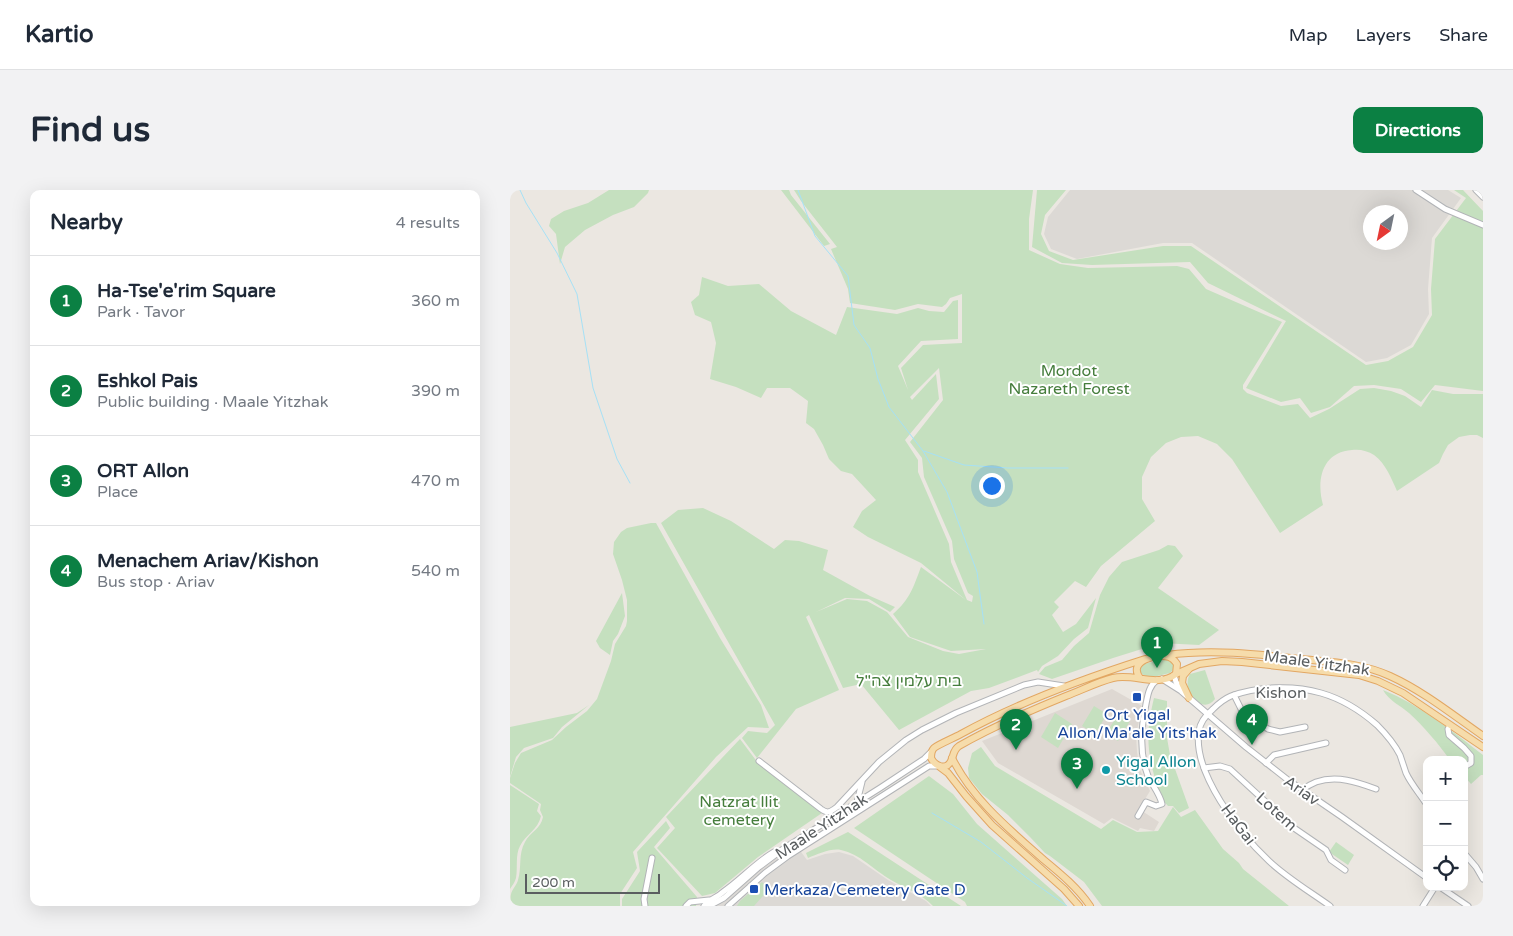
<!DOCTYPE html>
<html lang="en">
<head>
<meta charset="utf-8">
<style>
  body { margin:0; font-family:"Varela Round","Noto Sans Hebrew",sans-serif; background:#f2f2f3; color:#1f2937 }
  .controls { position:absolute; right:15px; bottom:15px; display:grid; overflow:hidden; border-radius:10px; box-shadow:0 5px 20px #0002 }
  .controls button { width:45px; height:45px; display:grid; place-items:center; padding:0; border:0; border-bottom:1px solid #e0e1e3; background:#fff; color:#1f2937; font:25px sans-serif }
  .compass { position:absolute; left:853px; top:15px; width:45px; height:45px; border-radius:50%; background:#fff; box-shadow:0 5px 20px #0002; rotate:213deg }
  .scale { position:absolute; left:15px; bottom:12px; width:135px; box-sizing:border-box; padding-left:5px; border:2px solid #5a5e60; border-top:0; font-size:14px; line-height:18px; white-space:nowrap; color:#5a5e60; -webkit-text-stroke:4px #fff; paint-order:stroke }
  .you { position:absolute; left:481px; top:295px; width:18px; height:18px; margin:-12px; border:4px solid #fff; border-radius:50%; background:#1a73e8; box-shadow:0 0 0 8px #1a73e833 }
  .badge { display:grid; place-items:center; width:32px; height:32px; border-radius:50%; background:#0b8043; color:#fff; font-size:16px; font-weight:700 }
  .pin { position:absolute; translate:-50% -41px; filter:drop-shadow(0 1px 2px #0008) }
  .pin::after { content:''; position:absolute; top:26px; width:18px; height:15px; background:inherit; clip-path:polygon(0 0,100% 0,50% 100%) }
  .list { margin:0; padding:0; list-style:none }
  h2 { display:flex; justify-content:space-between; align-items:center; height:65px; margin:0; padding:0 20px; font-size:21px }
  h2 small { font-size:16px; font-weight:400; color:#747a83 }
  .list li { display:grid; grid-template-columns:32px 1fr auto; gap:15px; align-items:center; box-sizing:border-box; height:90px; padding:0 20px; border-top:1px solid #e0e1e3 }
  .list b { display:block; font-size:19px; white-space:nowrap }
  .list p { margin:0; font-size:16px; white-space:nowrap; color:#747a83 }
  .list em { font-size:16px; font-style:normal; color:#747a83 }
  .icon { flex:none; width:28px; height:28px; fill:none; stroke:currentColor; stroke-width:2; stroke-linecap:round; stroke-linejoin:round }
  .map { position:relative; flex:none; width:973px; height:716px; overflow:hidden; border-radius:10px }
  header { display:flex; align-items:center; gap:30px; box-sizing:border-box; height:70px; padding:0 25px; background:#fff; border-bottom:1px solid #e0e1e3 }
  header strong { font-size:24px }
  nav { display:flex; gap:28px; margin-inline-start:auto; font-size:18px }
  .intro { display:flex; align-items:center; justify-content:space-between; box-sizing:border-box; height:120px; padding:0 30px }
  h1 { margin:0; font-size:35px }
  .button { padding:12px 22px; border-radius:10px; background:#0b8043; color:#fff; font-size:18px; font-weight:700 }
  main { display:flex; gap:30px; padding:0 30px }
  aside { flex:1; background:#fff; border-radius:10px; box-shadow:0 5px 20px #0002 }
  .map>svg:first-child { display:block }
</style>
</head>
<body>
<header>
<strong>Kartio</strong>
<nav><a>Map</a><a>Layers</a><a>Share</a></nav>
</header>
<div class="intro"><h1>Find us</h1><a class="button">Directions</a></div>
<main>
<aside>
<h2>Nearby<small>4 results</small></h2>
<ul class="list">
<li><span class="badge">1</span><div><b>Ha-Tse'e'rim Square</b><p>Park · Tavor</p></div><em>360 m</em></li>
<li><span class="badge">2</span><div><b>Eshkol Pais</b><p>Public building · Maale Yitzhak</p></div><em>390 m</em></li>
<li><span class="badge">3</span><div><b>ORT Allon</b><p>Place</p></div><em>470 m</em></li>
<li><span class="badge">4</span><div><b>Menachem Ariav/Kishon</b><p>Bus stop · Ariav</p></div><em>540 m</em></li>
</ul>
</aside>
<div class="map">
<svg width="973" height="716" viewBox="0 0 973 716">
  <rect width="100%" height="100%" fill="#ebe7e1"/>
  <g fill="#dcd9d5" fill-rule="evenodd">
    <path d="M560,0H938L951,8L922,48L918,99L919,124L901,155L877,168L856,172L682,53H653L567,69L541,59L534,44L538,27ZM861,22H891V52H861Z"/>
    <polygon points="283,651 297,670 315,664 329,662 343,666 378,690 416,711 421,716 193,716 260,663"/>
  </g>
  <polygon fill="#ded8d2" points="602,499 632,516 626,545 627,562 630,580 640,601 629,619 649,632 644,641 630,638 628,641 602,628 594,634 488,573 472,551"/>
  <g fill="#c5e0bf" fill-rule="evenodd">
    <polygon points="99,0 139,0 138,3 124,17 103,25 75,40 55,57 50,74 46,44 39,36 41,29 54,21 78,13"/>
    <polygon points="271,0 279,0 281,5 320,54 314,56"/>
    <path d="M284,0H523L519,29V60L550,74L578,78L667,76L679,79L696,99L772,132L733,195V199L737,203L771,216L788,214L800,228L819,219L850,199L864,198L881,201L895,206L911,217L922,200L943,204H973V248L967,245H960L949,247L938,255L933,264L929,273L887,301C881,288 876,274 864,265C858,261 850,259 842,260C812,262 806,290 813,315L770,343L722,269L707,254L688,246L671,247L656,253L641,267L632,287V309L645,331L591,376L576,397L565,391L544,412L549,417L542,425L553,442L566,434L586,408L578,438L564,449L548,466L532,476L528,482L527,480L479,498L461,501L389,540L351,494L333,498L299,425L296,427L329,500L286,519L247,568L232,548L238,541L257,543L265,535L151,333L168,320L193,318L221,331L264,359L275,350L289,351L318,360L313,380L360,406L385,417L380,422L359,409L335,408L306,422L337,409L357,411L377,422L398,447L433,461L449,464L476,459L441,461L400,447L383,424C400,409 403,398 411,377L456,410L411,373L358,347L343,337L352,321L366,310L342,284L331,281L319,269L313,255L304,239L296,233L298,211L280,198H257L251,208L226,197L200,189L206,153L201,132L185,125L181,112L189,105L192,87L218,96L249,94L281,121L326,145L337,117L387,124L408,118L419,121L434,122L443,111L448,110V149L411,151L388,176L398,200L391,178L413,155L452,153V104L440,108L436,114L432,117L408,114L385,120L340,113L338,99L321,59L327,57L291,11ZM429,178L433,210L400,252L412,268L414,287L442,351L444,369L458,403L463,406L462,412L457,410L441,372L439,354L408,282V270L395,250L429,209L426,184L402,210L400,207Z"/>
    <polygon points="527,0 556,0 535,25 531,44 539,61 563,70 653,56 681,56 856,175 878,171 903,157 922,125 921,99 925,49 956,8 944,0 953,0 973,21 973,201 925,195 911,212 891,199 864,195 844,196 820,217 801,223 790,208 771,212 736,198 776,131 698,93 680,72 582,75 552,73 522,57"/>
    <path d="M141,333H146L210,448L251,515L259,538L238,537L206,567L123,662L127,678L110,704V716H0C0,712 0,708 1,704C2,699 7,695 8,690C12,677 8,664 15,652C20,642 31,639 33,627L30,620L31,614L0,593V588L5,573L11,563L42,550L56,537L77,521L87,509L101,471L105,454L116,436L117,431V410L112,390L103,364L104,352L111,342L117,338Z"/>
    <polygon points="658,355 665,356 673,366 648,398 709,440 689,455 651,453 603,468 542,489 529,484 535,477 552,470 564,456 579,443 590,405 599,387 612,372 649,360"/>
    <polygon points="112,403 115,426 108,444 103,451 100,465 90,458 86,451"/>
    <path d="M653,470H658L663,474L664,479L660,483C651,485 638,490 631,483L630,479L633,474Z"/>
    <path d="M695,480L705,509C693,526 670,501 680,484Z"/>
    <path d="M873,500C910,515 942,541 973,565V585H971L961,594L954,586V570H940C928,553 914,537 899,523C891,516 878,510 873,500Z"/>
    <path d="M644,508L657,511V548L660,565L679,618L669,623L663,616H658C649,607 647,597 644,585C636,556 637,537 644,508Z"/>
    <polygon points="79,515 52,537 43,548 14,558 6,567 0,587 0,537 67,523"/>
    <polygon points="584,516 597,524 585,544 572,536"/>
    <polygon points="545,523 562,534 548,558 531,547"/>
    <polygon points="608,524 620,531 608,551 596,544"/>
    <polygon points="230,549 248,573 312,623 248,667 205,703 192,706 147,658 165,638 156,627"/>
    <polygon points="471,557 485,576 591,639 603,630 627,642 648,641 663,617 671,627 685,620 713,659 729,673 733,679 779,716 592,716 574,692 540,666 535,663 520,647 498,625 472,604 459,588 458,578 462,563"/>
    <polygon points="419,586 443,604 467,634 552,709 557,716 457,716 455,712 344,638"/>
    <path d="M0,595L29,614L27,621L31,626C28,640 16,644 10,656C5,665 8,678 6,688C5,692 2,696 0,699Z"/>
    <polygon points="156,631 160,638 144,657 187,707 186,716 112,716 112,709 130,681 127,662"/>
    <path d="M338,642L451,716H423C412,704 395,698 381,690C364,680 350,664 331,660C321,658 308,664 298,668L296,663Z"/>
    <polygon points="826,652 844,665 838,675 819,662"/>
    <polygon points="252,692 259,699 244,716 227,716 230,711"/>
  </g>
  <g fill="none" stroke-linecap="round" stroke-linejoin="round">
    <g stroke="#a6e1f6" stroke-width="1">
      <polyline points="10,0 16,13 47,63 67,104 83,198 107,269 120,293"/>
      <polyline points="288,0 305,46 338,86 344,135 360,158 368,189 379,217 413,261 437,302 467,382 474,434"/>
      <polyline points="0,4 2,0"/>
      <polyline points="414,261 454,275 498,278 558,278"/>
      <polyline points="422,623 471,652 517,688 557,716"/>
    </g>
    <defs>
      <g id="minor">
        <polyline points="906,0 935,19 973,35"/>
        <polyline points="966,0 973,7"/>
        <polyline points="664,485 666,492 671,499"/>
        <polyline points="652,489 671,501 736,557 778,590 832,627 917,688"/>
        <polyline points="724,505 733,523 758,539 770,542 795,537"/>
        <polyline points="940,535 938,539 939,545 954,558 961,566 961,573 954,577"/>
        <path d="M249,571L311,619C318,624 320,622 327,617L369,572L396,550L412,540L446,523L514,495L528,492L554,496"/>
        <polyline points="756,573 764,565 816,553"/>
        <polyline points="694,578 710,576 720,579 784,638 816,660 821,670 835,680"/>
        <path d="M792,600C796,597 801,594 806,592C827,585 847,592 866,599"/>
        <polyline points="347,612 352,592"/>
        <path d="M628,626L636,612L646,616L652,614C650,604 642,595 638,586C629,562 631,539 636,514C638,504 639,496 647,490"/>
        <polyline points="954,663 966,677 973,689"/>
        <polyline points="930,697 958,716"/>
        <polyline points="135,716 134,709 142,668"/>
        <polyline points="176,716 180,712 199,710"/>
        <path d="M194,716C199,709 207,708 213,702C231,690 245,673 264,662"/>
        <polyline points="199,716 214,708 249,677 273,659 370,598 414,569 421,562"/>
        <polyline points="218,716 255,683 278,666 419,576 427,576"/>
        <path d="M820,716C799,701 777,688 759,671C730,644 682,582 689,541C690,532 696,525 703,519C708,514 714,509 721,506C748,496 784,495 811,503C832,509 851,521 867,535C876,544 884,553 890,565C892,571 894,577 896,583C901,594 910,604 917,615"/>
        <polyline points="913,716 925,697"/>
      </g>
      <g id="major">
        <path d="M657,465C702,459 746,464 791,469C821,472 852,473 880,486C913,501 943,525 973,546"/>
        <polyline points="679,479 673,486 672,493 679,508"/>
        <polyline points="666,484 689,474 712,471 732,472 849,485 868,491 893,503 973,557"/>
        <path d="M630,488C617,471 647,463 659,467C663,468 665,471 667,474L666,484C648,498 624,483 603,488C587,492 572,500 556,506C519,521 484,536 449,556C443,560 444,565 441,571C436,581 425,576 421,568C421,564 421,561 424,558C429,554 444,548 451,544C509,512 572,489 635,469"/>
        <path d="M442,568C463,610 500,640 534,670C551,684 568,698 580,716"/>
        <polyline points="430,577 438,583 456,606 482,635 554,699 569,716"/>
      </g>
    </defs>
    <use href="#minor" stroke="#b2b4b7" stroke-width="7"/>
    <use href="#major" stroke="#e2a763" stroke-width="8"/>
    <use href="#minor" stroke="#fff" stroke-width="5"/>
    <use href="#major" stroke="#f6dcab" stroke-width="6"/>
  </g>
  <g fill="#1a4fb4" stroke="#fff" stroke-width="2">
    <rect x="622" y="502" width="10" height="10" rx="2.5"/>
    <rect x="239" y="694" width="10" height="10" rx="2.5"/>
  </g>
  <circle fill="#0f9aa8" stroke="#fff" stroke-width="2" cx="596" cy="580" r="5"/>
  <g text-anchor="middle" stroke-width="4" stroke-linejoin="round" paint-order="stroke">
    <g font-size="16" fill="#457d3c" stroke="#fff">
      <text x="559" y="186">Mordot<tspan x="559" dy="18">Nazareth Forest</tspan></text>
      <text x="399" y="496">בית עלמין צה"ל</text>
      <text x="229" y="617">Natzrat Ilit<tspan x="229" dy="18">cemetery</tspan></text>
    </g>
    <g font-size="16" fill="#5a5e60" stroke="#fff">
      <text transform="translate(807 472) rotate(8)" y="6">Maale Yitzhak</text>
      <text x="771" y="508">Kishon</text>
      <text transform="translate(792 600) rotate(35)" y="6">Ariav</text>
      <text transform="translate(767 621) rotate(42)" y="6">Lotem</text>
      <text transform="translate(729 634) rotate(53)" y="6">HaGai</text>
      <text transform="translate(311 636) rotate(-33)" y="6">Maale Yitzhak</text>
    </g>
    <g font-size="16" fill="#164399" stroke="#fff">
      <text x="627" y="530">Ort Yigal<tspan x="627" dy="18">Allon/Ma'ale Yits'hak</tspan></text>
      <text x="254" y="705" text-anchor="start">Merkaza/Cemetery Gate D</text>
    </g>
    <g font-size="16" fill="#0d838f" stroke="#fff" text-anchor="start">
      <text x="606" y="577">Yigal Allon<tspan x="606" dy="18">School</tspan></text>
    </g>
  </g>
</svg>
<div class="controls">
<button>+</button>
<button>−</button>
<button><svg class="icon" aria-label="locate" viewBox="0 0 24 24"><circle cx="12" cy="12" r="6"/><path d="M12 2v4M12 18v4M2 12h4M18 12h4"/></svg></button>
</div>
<svg class="compass" viewBox="-18 -18 36 36"><path d="M0-13l5 13h-10z" fill="#e53935"/><path d="M0 13l5-13h-10z" fill="#747a83"/></svg>
<div class="scale">200 m</div>
<div class="you"></div>
<div class="pin badge" style="left:647px;top:478px">1</div>
<div class="pin badge" style="left:506px;top:560px">2</div>
<div class="pin badge" style="left:567px;top:599px">3</div>
<div class="pin badge" style="left:742px;top:555px">4</div>
</div>
</main>
</body>
</html>
